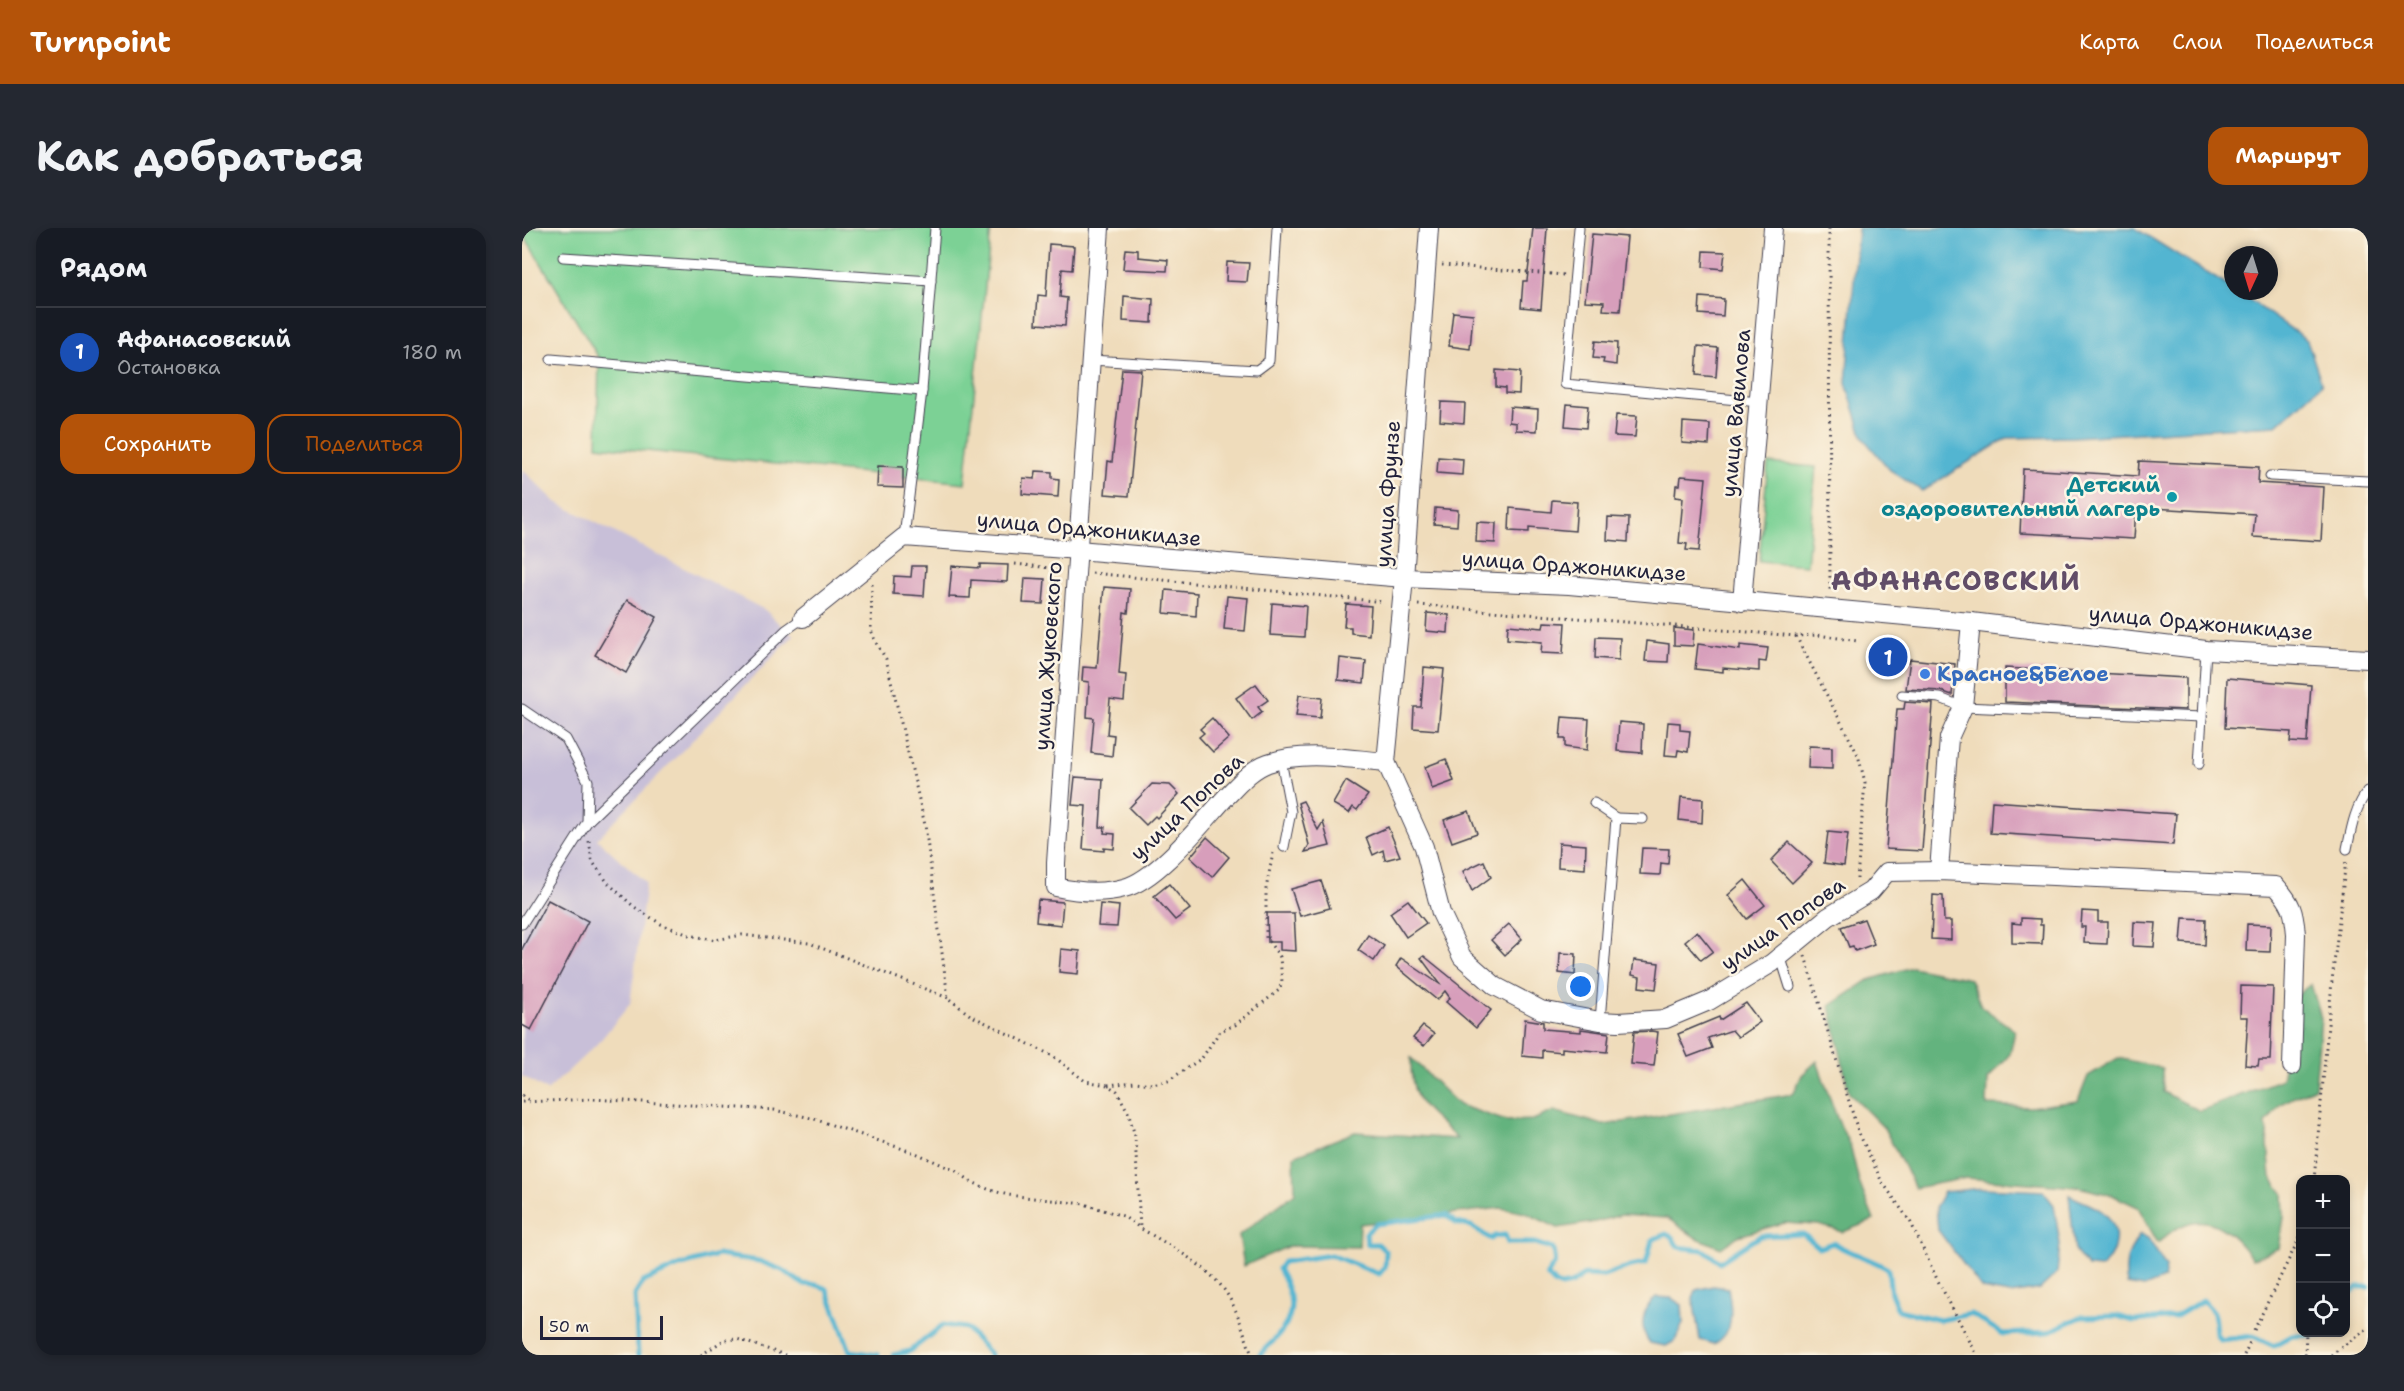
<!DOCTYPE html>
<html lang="ru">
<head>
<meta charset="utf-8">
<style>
  body { margin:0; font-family:"Shantell Sans",sans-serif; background:#242831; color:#f1f3f6 }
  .controls { position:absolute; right:18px; bottom:18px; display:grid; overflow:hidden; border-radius:12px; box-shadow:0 3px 9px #0003 }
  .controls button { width:54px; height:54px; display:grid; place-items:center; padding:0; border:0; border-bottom:2px solid #363941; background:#171b24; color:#f1f3f6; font:30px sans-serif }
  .compass { position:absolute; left:1702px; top:18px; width:54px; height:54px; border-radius:50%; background:#171b24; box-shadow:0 3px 9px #0003; rotate:184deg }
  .scale { position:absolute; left:18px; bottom:15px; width:123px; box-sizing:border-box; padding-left:6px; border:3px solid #22223b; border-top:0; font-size:16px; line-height:21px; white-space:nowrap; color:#22223b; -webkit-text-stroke:4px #fcf5e5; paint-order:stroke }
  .you { position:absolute; left:1059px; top:759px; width:21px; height:21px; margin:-15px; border:4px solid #fff; border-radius:50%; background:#1a73e8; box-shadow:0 0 0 9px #1a73e833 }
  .badge { display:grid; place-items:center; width:39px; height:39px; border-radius:50%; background:#b45309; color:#fff; font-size:20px; font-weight:700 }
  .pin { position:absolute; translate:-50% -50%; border:3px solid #fff; box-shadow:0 2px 6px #0006 }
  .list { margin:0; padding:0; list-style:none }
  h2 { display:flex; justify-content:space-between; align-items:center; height:78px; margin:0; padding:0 24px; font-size:26px }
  h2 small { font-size:20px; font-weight:400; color:#9ea1a6 }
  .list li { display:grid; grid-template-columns:39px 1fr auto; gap:18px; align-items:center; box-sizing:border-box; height:90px; padding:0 24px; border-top:2px solid #363941 }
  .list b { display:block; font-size:22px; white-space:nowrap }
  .list p { margin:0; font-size:20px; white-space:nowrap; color:#9ea1a6 }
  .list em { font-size:20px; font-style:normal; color:#9ea1a6 }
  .actions { display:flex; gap:12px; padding:18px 24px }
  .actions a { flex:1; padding:14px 0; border:2px solid #b45309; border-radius:18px; text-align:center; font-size:21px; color:#b45309 }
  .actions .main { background:#b45309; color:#fff }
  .icon { flex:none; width:33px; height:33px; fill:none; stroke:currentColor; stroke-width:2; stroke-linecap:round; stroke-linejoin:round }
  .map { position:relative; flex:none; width:1846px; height:1127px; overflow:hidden; border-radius:18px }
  header { display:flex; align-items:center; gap:36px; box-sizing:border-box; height:84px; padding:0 30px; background:#b45309; color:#fff }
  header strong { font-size:28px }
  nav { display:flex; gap:33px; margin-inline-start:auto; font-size:21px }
  .intro { display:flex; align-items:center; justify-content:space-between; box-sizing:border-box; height:144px; padding:0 36px }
  h1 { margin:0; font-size:42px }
  .button { padding:15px 27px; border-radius:18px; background:#b45309; color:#fff; font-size:21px; font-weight:700 }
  main { display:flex; gap:36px; padding:0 36px }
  aside { flex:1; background:#171b24; border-radius:18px; box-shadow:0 3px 9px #0003 }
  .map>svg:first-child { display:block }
</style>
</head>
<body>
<header>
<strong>Turnpoint</strong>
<nav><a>Карта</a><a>Слои</a><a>Поделиться</a></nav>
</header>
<div class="intro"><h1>Как добраться</h1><a class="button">Маршрут</a></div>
<main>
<aside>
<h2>Рядом<small></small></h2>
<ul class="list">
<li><span class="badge" style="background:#1a4fb4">1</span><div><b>Афанасовский</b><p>Остановка</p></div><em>180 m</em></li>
</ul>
<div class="actions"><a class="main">Сохранить</a><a>Поделиться</a></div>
</aside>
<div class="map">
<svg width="1846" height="1127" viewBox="0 0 1846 1127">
  <rect width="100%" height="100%" fill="#fcf5e5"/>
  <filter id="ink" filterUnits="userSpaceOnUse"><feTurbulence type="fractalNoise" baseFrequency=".0167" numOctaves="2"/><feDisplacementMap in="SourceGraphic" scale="12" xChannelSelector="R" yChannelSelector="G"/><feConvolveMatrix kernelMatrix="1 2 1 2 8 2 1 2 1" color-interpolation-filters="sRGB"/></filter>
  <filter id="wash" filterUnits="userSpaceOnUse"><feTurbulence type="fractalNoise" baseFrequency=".008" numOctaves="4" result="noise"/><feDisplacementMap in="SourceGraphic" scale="24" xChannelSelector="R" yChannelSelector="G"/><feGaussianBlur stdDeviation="1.35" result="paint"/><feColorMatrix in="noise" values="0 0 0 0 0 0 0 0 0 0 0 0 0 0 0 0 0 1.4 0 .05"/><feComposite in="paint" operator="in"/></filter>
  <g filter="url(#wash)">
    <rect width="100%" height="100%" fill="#efdcbb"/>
    <polygon fill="#c8bfd8" points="0,241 34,274 243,382 264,402 272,407 75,611 124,655 108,776 77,814 25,863 0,848"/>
    <g fill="#7bd195" stroke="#4e7a68" stroke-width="1.5">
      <polygon points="0,0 469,0 443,255 75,218 77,130 0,4"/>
      <polygon points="1246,235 1294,239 1285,337 1237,333"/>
    </g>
    <g fill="#64b37e" stroke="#436a5c" stroke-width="1.5">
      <path d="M1390,739L1448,751L1459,778L1493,803L1488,826L1466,851L1465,877L1508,879L1556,873L1566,848L1596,830L1640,840L1641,864L1678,883L1760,851L1774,768L1789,756L1799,790L1793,859L1758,876L1744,895L1749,949L1761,965L1762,989L1757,1020L1730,1031C1702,992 1674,978 1636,1015L1616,979L1590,967L1556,959L1444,950L1393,960L1362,900L1327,865L1308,778L1347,752Z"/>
      <path d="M889,830L937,877L984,893L1011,892L1032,883L1082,897L1271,866L1280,847L1295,833L1315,890L1329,920L1337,954L1352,992L1321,1004L1297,997L1262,995L1216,1008L1199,1020L1173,1009L1145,990L1099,987L1073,994L1036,1000L1004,985L979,980L838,996L837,1019L767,1018L722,1038L717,1007L773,965L772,928L833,904L935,911C906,880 888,879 889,830Z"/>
    </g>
    <g fill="#52b5d1" stroke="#3a6c86" stroke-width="1.5">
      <polygon points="1336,0 1613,0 1722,68 1785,112 1800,156 1755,197 1551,209 1485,210 1400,263 1368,242 1341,210 1324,155"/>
      <polygon points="1461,960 1521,963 1532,977 1538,1016 1535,1045 1518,1061 1488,1066 1460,1061 1416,1002 1414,978 1422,964"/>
      <path d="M1547,967C1558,973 1573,977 1582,985C1600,1001 1595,1025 1579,1040L1566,1039L1553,1023Z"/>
      <path d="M1618,1006L1626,1010L1644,1039L1642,1051L1622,1059L1605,1056C1601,1035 1607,1023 1618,1006Z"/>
      <path d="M1191,1058L1206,1060C1210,1081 1213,1105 1192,1116L1178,1112L1171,1071L1174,1062Z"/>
      <path d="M1134,1069L1149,1070L1160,1077L1161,1095L1153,1113L1144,1118L1128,1115C1116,1100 1120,1081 1134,1069Z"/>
    </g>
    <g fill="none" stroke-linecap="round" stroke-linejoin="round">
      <g stroke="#52b5d1" stroke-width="5">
        <polyline points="1824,1070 1836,1059 1846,1059"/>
        <polyline points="116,1127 113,1067 121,1054 157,1038 195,1027 237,1033 260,1042 281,1056 295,1057 305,1061 328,1123 356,1127"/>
        <polyline points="371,1127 388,1123 421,1097 444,1100 469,1127"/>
        <path d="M738,1127C742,1121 749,1116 754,1110C776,1086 771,1066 756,1041L761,1034L809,1027L857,1046L863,1039L864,1024L856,1016H845L844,1005L854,996L924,987L934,995L949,998L969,1011L973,1008L983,1007L986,1015H1013L1031,1021L1033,1035L1025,1047L1033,1056L1039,1058L1049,1056L1062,1047L1082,1048L1108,1038L1124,1035L1130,1012L1144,1006L1150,1009L1156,1019L1181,1022L1198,1034L1238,1008L1281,1006L1297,1020L1311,1015C1329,1026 1348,1030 1366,1041L1369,1065L1376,1082L1418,1092L1449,1086L1481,1106L1526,1104L1559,1089L1595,1088L1612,1093L1653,1089L1681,1072L1692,1085L1694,1105L1698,1112L1731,1108L1752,1118L1770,1108L1800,1107V1104"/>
      </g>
    </g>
    <g id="blocks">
      <g fill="#d79ebb">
        <polygon points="1011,0 1025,0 1019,81 999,79 1001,53 1005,53"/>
        <polygon points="1070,6 1105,9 1098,83 1081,82 1082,74 1063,73"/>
        <polygon points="527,16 552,18 550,42 540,41 538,69 545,70 543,98 514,96 516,67 524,68"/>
        <polygon points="603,21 616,22 616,29 646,32 645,43 601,41"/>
        <polygon points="1182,23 1203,24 1201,41 1181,39"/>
        <polygon points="705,34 727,35 725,54 704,53"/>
        <polygon points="602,68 631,71 630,95 601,93"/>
        <polygon points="1178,69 1202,71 1201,88 1177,86"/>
        <polygon points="931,84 951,86 948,121 927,118"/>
        <polygon points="1073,113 1095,115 1094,137 1081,135 1082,131 1071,130"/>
        <polygon points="1176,118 1196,120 1194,149 1174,147"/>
        <polygon points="600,141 619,142 607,268 583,266 586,233 590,234"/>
        <polygon points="974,142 998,144 997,166 983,165 983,160 974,159"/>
        <polygon points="919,174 943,175 942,195 918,193"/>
        <polygon points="1045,176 1066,178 1064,200 1043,198"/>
        <polygon points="988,179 1016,181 1015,203 994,202 994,195 987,194"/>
        <polygon points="1094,187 1115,188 1113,209 1092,208"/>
        <polygon points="1161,194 1188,196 1187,217 1160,215"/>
        <polygon points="916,229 941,231 940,247 915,245"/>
        <polygon points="1617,233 1737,239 1736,255 1802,259 1799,313 1731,309 1733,286 1614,279 1612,311 1498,305 1501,241 1616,248"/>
        <polygon points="356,238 381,239 381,260 355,259"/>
        <polygon points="514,243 530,244 530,250 537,251 536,269 500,266 501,250 513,251"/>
        <polygon points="1159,248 1184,250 1177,323 1164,322 1165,316 1157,315 1161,270 1153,269 1154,257 1158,257"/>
        <polygon points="1030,272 1055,274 1053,303 1007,299 1007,304 987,303 988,280 1029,284"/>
        <polygon points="913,280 936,282 935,298 912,296"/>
        <polygon points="1086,289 1107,290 1106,314 1085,312"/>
        <polygon points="955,294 974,295 973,315 954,314"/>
        <polygon points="458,336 486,337 485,354 449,352 448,370 427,369 430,338 458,340"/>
        <polygon points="390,338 404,338 402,368 371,366 372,348 389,349"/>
        <polygon points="503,350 523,351 521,376 501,375"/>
        <polygon points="582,359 608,361 606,385 602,384 597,446 604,447 602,473 588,471 585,506 592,507 590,528 569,525 572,490 565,489 567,454 560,453 561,439 575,440"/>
        <polygon points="644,362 675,365 674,388 642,385"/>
        <polygon points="705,368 726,370 723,403 702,401"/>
        <polygon points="105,372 135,389 104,445 73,427"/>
        <polygon points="750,375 784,378 782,409 748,407"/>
        <polygon points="824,376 849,378 847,407 829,405 829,399 822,399"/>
        <polygon points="905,385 927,387 926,405 904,403"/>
        <polygon points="1022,394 1043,395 1041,426 1019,425 1020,414 985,411 986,397 1021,400"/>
        <polygon points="1152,400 1172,402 1171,418 1152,417"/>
        <polygon points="1074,409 1098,410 1097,432 1073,430"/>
        <polygon points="1125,413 1147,416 1146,434 1123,433"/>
        <polygon points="1176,416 1218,422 1218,417 1246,420 1244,434 1237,433 1237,443 1201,440 1201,444 1173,441"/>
        <polygon points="818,430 844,433 842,455 816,452"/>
        <polygon points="1388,431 1433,436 1430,467 1419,463 1384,461"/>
        <polygon points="902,439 922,441 916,502 891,500 892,479 899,479"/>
        <polygon points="1483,440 1664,450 1664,482 1483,474"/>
        <polygon points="1705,450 1789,457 1785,515 1768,514 1769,504 1703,500"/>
        <polygon points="734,456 746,472 736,479 740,484 730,492 714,470"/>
        <polygon points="777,467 800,470 798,490 774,488"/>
        <polygon points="1383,474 1411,476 1400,623 1364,621 1375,481 1382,481"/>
        <polygon points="1040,489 1067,491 1065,522 1043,519 1043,511 1038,511"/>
        <polygon points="690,490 707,510 691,524 677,509 682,505 678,501"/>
        <polygon points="1097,494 1121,496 1120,525 1095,523"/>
        <polygon points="1146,494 1158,495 1158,502 1168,503 1166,524 1156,522 1155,528 1143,527"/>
        <polygon points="1287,518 1310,519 1310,541 1286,540"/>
        <polygon points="924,531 932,553 910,561 903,539"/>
        <polygon points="553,549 581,551 578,599 583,599 582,605 593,606 592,621 582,620 582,623 561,621 564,578 550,577"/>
        <polygon points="824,553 846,567 835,582 831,579 827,585 811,576"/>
        <polygon points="630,556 648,557 657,566 635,590 633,588 624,597 607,580"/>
        <polygon points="1159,569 1181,571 1180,595 1157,592"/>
        <polygon points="781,573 796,602 801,594 808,618 783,624 787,617 776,575"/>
        <polygon points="1470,573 1654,586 1651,617 1468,605"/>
        <polygon points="947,583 955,605 930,614 922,592"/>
        <polygon points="866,599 878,628 863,632 861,622 851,627 844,609"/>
        <polygon points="1306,604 1326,606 1322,638 1302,635"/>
        <polygon points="685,609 707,629 690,649 668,629"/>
        <polygon points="1267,614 1290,635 1270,655 1249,633"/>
        <polygon points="1037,615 1064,617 1063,641 1036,639"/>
        <polygon points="1120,620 1147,621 1146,636 1139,635 1138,647 1118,646"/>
        <polygon points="962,633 969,649 950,663 941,643"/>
        <polygon points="1223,652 1243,677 1225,691 1206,667"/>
        <polygon points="799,653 808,680 778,688 769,661"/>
        <polygon points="647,656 668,681 653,692 632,668"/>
        <polygon points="1411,667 1421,668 1422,693 1429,693 1429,712 1409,711"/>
        <polygon points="26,672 66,693 9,802 0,797 0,721"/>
        <polygon points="516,672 541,674 539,697 514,694"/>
        <polygon points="886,672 904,695 884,709 868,685"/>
        <polygon points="578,676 597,678 595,699 576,698"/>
        <polygon points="1560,683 1576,684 1576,694 1586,694 1585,716 1562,715 1563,699 1559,699"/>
        <polygon points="745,685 772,685 774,723 758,722 758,714 746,714"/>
        <polygon points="1499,690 1518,691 1518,697 1521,697 1520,716 1490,715 1490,695 1499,696"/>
        <polygon points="1661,690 1684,691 1683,717 1659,715"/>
        <polygon points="1342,691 1352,716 1333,723 1331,718 1327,719 1319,699"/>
        <polygon points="1612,694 1634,695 1632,719 1611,718"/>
        <polygon points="987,696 1000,711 983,727 969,712"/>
        <polygon points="1725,696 1749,697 1748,724 1724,723"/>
        <polygon points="1175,703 1191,723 1179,732 1163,713"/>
        <polygon points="846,707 862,718 852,733 836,722"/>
        <polygon points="539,721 558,723 556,746 537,744"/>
        <polygon points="1038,725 1054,726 1053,747 1037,745"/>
        <polygon points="902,728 969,782 954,800 924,774 928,770 923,763 915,772 874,738 879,730 919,757 899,730"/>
        <polygon points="1112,732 1137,735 1134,761 1117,759 1118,749 1110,747"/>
        <polygon points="1719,758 1751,759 1748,832 1737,832 1736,838 1723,837 1726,789 1718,789"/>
        <polygon points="1224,775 1238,794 1216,809 1210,802 1186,810 1190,820 1166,829 1156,806 1197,789 1198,792"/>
        <polygon points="1003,791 1021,794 1021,801 1059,804 1059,801 1087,805 1085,824 1040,820 1040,824 1020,822 1020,830 1000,828"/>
        <polygon points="901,798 912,806 902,818 891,810"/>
        <polygon points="1129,803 1136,804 1132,838 1109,836 1112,804"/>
      </g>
    </g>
  </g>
  <g filter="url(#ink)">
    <use href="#blocks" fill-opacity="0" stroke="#413e4e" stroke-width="1.5"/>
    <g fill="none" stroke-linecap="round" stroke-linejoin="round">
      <defs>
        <g id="lane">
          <polyline points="1057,0 1043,156 1237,174"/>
          <polyline points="41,29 409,53"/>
          <polyline points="29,131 400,163"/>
          <polyline points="569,132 735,142 747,133 755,0"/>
          <polyline points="1748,248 1846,253"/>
          <polyline points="382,309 400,163 413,0"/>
          <polyline points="1380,467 1418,470 1441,479 1680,489 1684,422"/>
          <polyline points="0,481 44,511 66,553 65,594"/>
          <polyline points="759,532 769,584 762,619"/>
          <polyline points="1677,536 1680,489"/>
          <polyline points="1072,575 1094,590 1078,793"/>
          <polyline points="1094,590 1121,591"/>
          <path d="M1825,621C1829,602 1833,578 1846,563"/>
          <polyline points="0,696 65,594 264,402 281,390"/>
          <polyline points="1258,727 1268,759"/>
        </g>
        <g id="street">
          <path d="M578,0L534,635V659C556,664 580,666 602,660C635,652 680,595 704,569C716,557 729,541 746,535C784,522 825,531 864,534L902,619L919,685L940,729L973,758L1019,782L1078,793L1096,794L1144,791L1187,773L1250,735L1306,689L1349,663L1365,644L1417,643L1754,658C1770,676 1772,683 1774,706L1770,838"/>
          <polyline points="1220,374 1251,0"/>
          <polyline points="281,390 382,309 556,322 882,350 1047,357 1449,394 1684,422 1846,431"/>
          <polyline points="864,534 882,350 907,0"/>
          <polyline points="1417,643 1427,510 1441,479 1449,394"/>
        </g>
      </defs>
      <use href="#lane" stroke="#413e4e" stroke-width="11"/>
      <use href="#street" stroke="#413e4e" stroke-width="20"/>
      <g stroke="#413e4e" stroke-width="3" stroke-dasharray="1.5 4.5" stroke-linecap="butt">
        <polyline points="1307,0 1308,364"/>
        <polyline points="920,37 1042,47"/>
        <polyline points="493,336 537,341"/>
        <polyline points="570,345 862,374"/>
        <path d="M350,356L349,402L354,415L364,431L403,597L426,770L448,787L531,828L563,853L585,857L595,863L606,884L613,908L618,1000C645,1016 685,1037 703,1063C716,1082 722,1106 730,1127"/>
        <polyline points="896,377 1274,408 1296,407 1336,413"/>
        <polyline points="1274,408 1336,527 1343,554 1335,651"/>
        <polyline points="67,613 70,633 86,655 111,678 139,696 167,707 193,712 220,707 287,715 426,770"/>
        <polyline points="1283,728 1336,903 1359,952 1389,995 1415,1051 1455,1127"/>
        <polyline points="586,857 613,854 630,856 646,853 680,830 698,803 713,797 757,762 760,754 758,729 744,710 744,661 751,625"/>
        <polyline points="0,867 8,873"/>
        <polyline points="0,874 70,871 252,882 289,890 396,926 434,943 450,954 468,962 486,967 562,976 601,988 618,1000"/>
        <polyline points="1792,952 1810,753 1824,632"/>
        <polyline points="1732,1102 1778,1009"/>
        <polyline points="179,1127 202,1112 215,1111 263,1127"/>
        <polyline points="1722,1127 1728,1114"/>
        <polyline points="1783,1127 1784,1104"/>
        <polyline points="1809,1127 1846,1100"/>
      </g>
      <use href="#lane" stroke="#fff" stroke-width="9"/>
      <use href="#street" stroke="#fff" stroke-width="18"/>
    </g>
  </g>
  <circle fill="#0f9aa8" stroke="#fcf5e5" stroke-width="2" cx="1650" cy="269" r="6"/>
  <circle fill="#3f7fe0" stroke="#fcf5e5" stroke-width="2" cx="1403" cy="446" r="6"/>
  <g text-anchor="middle" stroke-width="5" stroke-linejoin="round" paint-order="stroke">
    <g font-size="21" fill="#22223b" stroke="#fcf5e5">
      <text transform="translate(1214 185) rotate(-85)" y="7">улица Вавилова</text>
      <text transform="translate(866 266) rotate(-86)" y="7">улица Фрунзе</text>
      <text transform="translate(567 301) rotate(5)" y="7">улица Орджоникидзе</text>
      <text transform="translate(1052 338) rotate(4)" y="7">улица Орджоникидзе</text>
      <text transform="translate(1679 395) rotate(5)" y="7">улица Орджоникидзе</text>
      <text transform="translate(526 428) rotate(-86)" y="7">улица Жуковского</text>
      <text transform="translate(665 579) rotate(-43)" y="7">улица Попова</text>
      <text transform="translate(1261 696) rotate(-35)" y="7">улица Попова</text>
    </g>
    <g font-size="21" font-weight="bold" fill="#0d838f" stroke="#fcf5e5" text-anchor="end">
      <text x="1638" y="264">Детский<tspan x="1638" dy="24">оздоровительный лагерь</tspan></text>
    </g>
    <g font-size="21" font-weight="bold" fill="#366cbe" stroke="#fcf5e5" text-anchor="start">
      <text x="1415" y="453">Красное&amp;Белое</text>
    </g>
    <g font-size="27" font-weight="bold" letter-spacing="1.5" fill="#614d68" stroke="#fcf5e5">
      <text x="1434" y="362">АФАНАСОВСКИЙ</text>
    </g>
  </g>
</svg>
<div class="controls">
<button>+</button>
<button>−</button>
<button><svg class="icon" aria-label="locate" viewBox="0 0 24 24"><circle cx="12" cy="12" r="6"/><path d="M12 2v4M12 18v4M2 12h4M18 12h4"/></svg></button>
</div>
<svg class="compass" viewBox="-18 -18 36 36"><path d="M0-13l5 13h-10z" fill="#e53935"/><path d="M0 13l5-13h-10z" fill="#9ea1a6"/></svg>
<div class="scale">50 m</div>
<div class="you"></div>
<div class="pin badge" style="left:1366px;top:429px;background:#1a4fb4">1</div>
</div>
</main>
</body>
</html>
